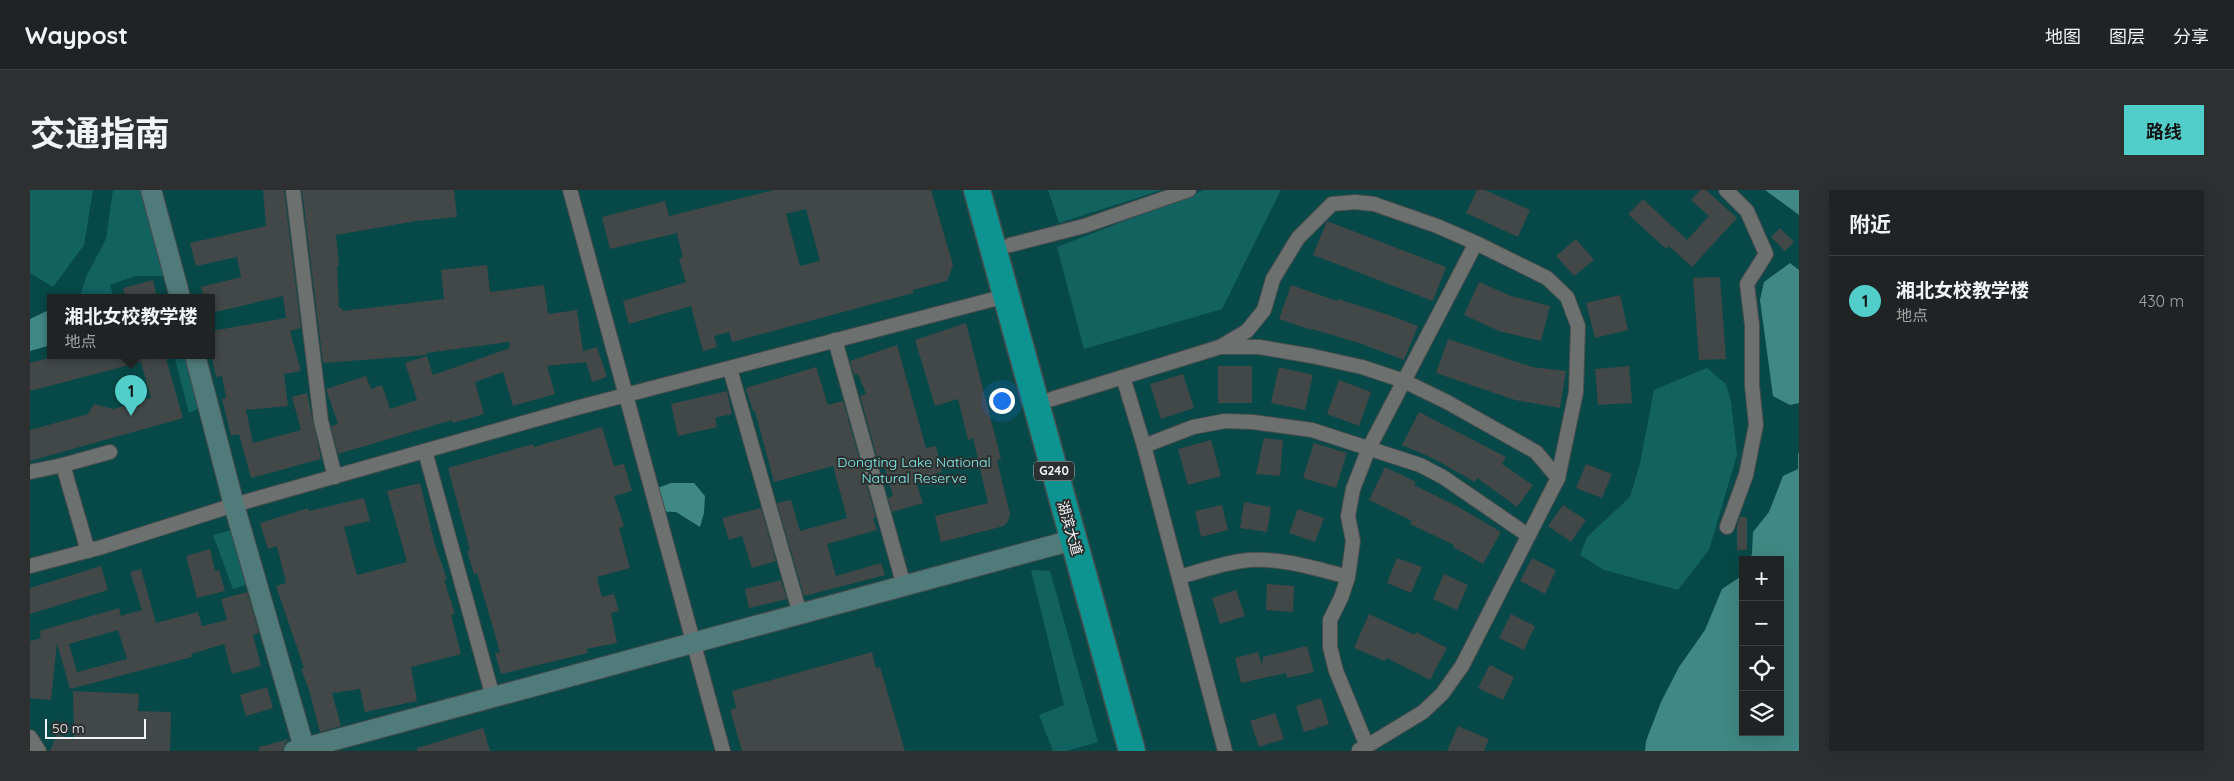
<!DOCTYPE html>
<html lang="zh">
<head>
<meta charset="utf-8">
<style>
  body { margin:0; font-family:Quicksand,"Noto Sans SC",sans-serif; background:#2d2f30; color:#f1f3f6 }
  .controls { position:absolute; right:15px; bottom:15px; display:grid; overflow:hidden; border-radius:0px; box-shadow:0 5px 20px #0002 }
  .controls button { width:45px; height:45px; display:grid; place-items:center; padding:0; border:0; border-bottom:1px solid #3d4041; background:#202323; color:#f1f3f6; font:25px sans-serif }
  .scale { position:absolute; left:15px; bottom:12px; width:101px; box-sizing:border-box; padding-left:5px; border:2px solid #f1f4f4; border-top:0; font-size:14px; line-height:18px; white-space:nowrap; color:#f1f4f4; -webkit-text-stroke:4px #2b2f2f; paint-order:stroke }
  .you { position:absolute; left:971px; top:210px; width:18px; height:18px; margin:-12px; border:4px solid #fff; border-radius:50%; background:#1a73e8; box-shadow:0 0 0 8px #1a73e833 }
  .badge { display:grid; place-items:center; width:32px; height:32px; border-radius:50%; background:#53cdc9; color:#111; font-size:16px; font-weight:700 }
  .pin { position:absolute; translate:-50% -41px; filter:drop-shadow(0 1px 2px #0008) }
  .pin::after { content:''; position:absolute; top:26px; width:18px; height:15px; background:inherit; clip-path:polygon(0 0,100% 0,50% 100%) }
  .popup { position:absolute; left:17px; top:104px; width:168px; height:65px; box-sizing:border-box; display:grid; place-content:center; border-radius:0px; background:#202323; filter:drop-shadow(0 1px 4px #0005); font-size:16px; white-space:nowrap; color:#a2a4a6 }
  .popup b { font-size:19px; color:#f1f3f6 }
  .popup::after { content:''; position:absolute; left:50%; top:100%; margin-left:-10px; border:10px solid transparent; border-top-color:#202323 }
  .list { margin:0; padding:0; list-style:none }
  h2 { display:flex; justify-content:space-between; align-items:center; height:65px; margin:0; padding:0 20px; font-size:21px }
  h2 small { font-size:16px; font-weight:400; color:#a2a4a6 }
  .list li { display:grid; grid-template-columns:32px 1fr auto; gap:15px; align-items:center; box-sizing:border-box; height:90px; padding:0 20px; border-top:1px solid #3d4041 }
  .list b { display:block; font-size:19px; white-space:nowrap }
  .list p { margin:0; font-size:16px; white-space:nowrap; color:#a2a4a6 }
  .list em { font-size:16px; font-style:normal; color:#a2a4a6 }
  .icon { flex:none; width:28px; height:28px; fill:none; stroke:currentColor; stroke-width:2; stroke-linecap:round; stroke-linejoin:round }
  .map { position:relative; flex:none; width:1769px; height:561px; overflow:hidden; border-radius:0px }
  header { display:flex; align-items:center; gap:30px; box-sizing:border-box; height:70px; padding:0 25px; background:#202323; border-bottom:1px solid #3d4041 }
  header strong { font-size:24px }
  nav { display:flex; gap:28px; margin-inline-start:auto; font-size:18px }
  .intro { display:flex; align-items:center; justify-content:space-between; box-sizing:border-box; height:120px; padding:0 30px }
  h1 { margin:0; font-size:35px }
  .button { padding:12px 22px; border-radius:0px; background:#53cdc9; color:#111; font-size:18px; font-weight:700 }
  main { display:flex; gap:30px; padding:0 30px }
  aside { flex:1; background:#202323; border-radius:0px; box-shadow:0 5px 20px #0002 }
  .map>svg:first-child { display:block }
</style>
</head>
<body>
<header>
<strong>Waypost</strong>
<nav><a>地图</a><a>图层</a><a>分享</a></nav>
</header>
<div class="intro"><h1>交通指南</h1><a class="button">路线</a></div>
<main>
<div class="map">
<svg width="1769" height="561" viewBox="0 0 1769 561">
  <rect width="100%" height="100%" fill="#2b2f2f"/>
  <path fill="#074948" fill-rule="evenodd" d="M0,0H1769V561H0ZM21,107H181V165H21ZM1713,370H1750V542H1713Z"/>
  <g fill="#126260">
    <polygon points="0,0 63,0 54,55 23,97 0,83"/>
    <polygon points="83,0 115,0 129,60 133,86 105,86 80,95 84,107 50,107 56,87 76,49"/>
    <polygon points="1018,0 1132,0 1029,33"/>
    <polygon points="1174,0 1251,0 1192,119 1054,159 1027,57"/>
    <polygon points="144,165 157,165 168,219 159,223"/>
    <polygon points="1677,178 1696,194 1701,212 1707,265 1679,360 1648,400 1574,380 1550,365 1557,347 1600,307 1610,273 1624,200"/>
    <polygon points="202,340 218,394 203,399 183,345"/>
    <polygon points="1001,380 1020,381 1068,552 1037,561 1023,561 1009,525 1034,515"/>
  </g>
  <g fill="#408885">
    <polygon points="1735,0 1769,0 1769,25"/>
    <polygon points="1760,73 1769,80 1769,213 1760,215 1743,206 1730,110 1734,92"/>
    <polygon points="21,119 21,155 0,161 0,129"/>
    <polygon points="1768,263 1769,263 1769,561 1615,561 1616,551 1631,512 1649,477 1675,440 1692,399 1710,387 1713,381 1713,542 1750,542 1750,370 1719,370 1722,364 1723,342 1739,322 1753,286 1768,279"/>
    <polygon points="641,293 664,293 675,306 674,323 670,337 646,322 621,321 622,300"/>
  </g>
  <g fill="#424747" fill-rule="evenodd">
    <polygon points="233,0 254,0 271,138 260,141 271,181 254,184 258,216 216,220 223,253 271,240 262,207 277,203 291,269 221,288 209,244 201,246 192,209 196,208 192,186 186,187 181,164 181,141 256,128 253,106 181,123 181,107 174,107 171,97 211,87 207,67 166,76 160,53 236,36"/>
    <polygon points="272,0 424,0 427,27 386,31 306,45 309,75 307,76 309,118 312,118 313,121 414,109 411,80 457,75 460,102 514,95 518,124 547,120 553,161 567,157 577,187 562,192 556,172 517,176 525,204 483,216 473,182 445,192 454,224 423,233 422,230 308,264 301,236 308,234 296,199 336,186 341,199 352,195 360,219 387,210 375,173 397,166 403,185 480,158 479,152 396,163 397,165 293,173"/>
    <path d="M744,0H901L923,75L917,91L883,100V103L702,152L699,142L684,146L687,157L673,161L661,116L599,134L593,111L656,92L649,69L653,67L647,43L580,59L572,27L635,11L639,26ZM776,19L790,71L770,76L756,24Z"/>
    <polygon points="1447,0 1455,0 1500,20 1488,47 1436,23"/>
    <polygon points="1670,0 1676,0 1707,28 1662,77 1639,56 1636,59 1598,24 1613,9 1657,50 1679,26 1661,10"/>
    <polygon points="1297,31 1416,77 1403,111 1283,65"/>
    <polygon points="1750,38 1764,52 1755,61 1741,47"/>
    <polygon points="1546,49 1564,70 1544,86 1526,66"/>
    <polygon points="1690,87 1696,169 1669,170 1663,88"/>
    <polygon points="123,90 127,107 95,107 93,98"/>
    <polygon points="1449,92 1481,106 1520,116 1511,151 1469,141 1434,125"/>
    <polygon points="1261,95 1307,111 1308,109 1356,124 1388,136 1374,170 1329,153 1282,139 1281,140 1249,129"/>
    <polygon points="1590,105 1598,140 1565,148 1556,113"/>
    <polygon points="936,133 971,269 967,270 980,324 978,331 974,336 911,352 905,326 958,313 943,248 938,250 928,209 905,216 885,150"/>
    <polygon points="1418,149 1502,177 1536,181 1530,218 1485,210 1406,183"/>
    <polygon points="867,155 896,258 906,256 912,282 885,289 893,313 862,322 858,308 863,306 851,266 847,267 830,206 836,204 828,184 824,185 820,171"/>
    <polygon points="30,165 135,165 153,228 0,271 0,240 58,224 64,214 83,219 121,208 111,172 0,201 0,173"/>
    <rect x="1188" y="176" width="34" height="37"/>
    <polygon points="1599,176 1602,213 1568,215 1565,179"/>
    <polygon points="786,177 798,215 813,211 846,328 843,328 847,340 797,354 806,386 851,373 855,385 774,406 747,313 761,310 770,341 817,328 803,276 744,292 725,221 723,221 716,198"/>
    <polygon points="1249,177 1283,185 1275,220 1241,213"/>
    <polygon points="1153,184 1164,218 1131,229 1120,194"/>
    <polygon points="1309,190 1341,202 1329,236 1297,224"/>
    <polygon points="697,201 702,224 685,228 687,237 648,246 641,214"/>
    <polygon points="1389,222 1476,267 1472,274 1503,295 1487,317 1447,288 1445,292 1404,269 1372,255"/>
    <polygon points="572,237 584,276 594,274 602,301 584,306 594,336 589,338 600,378 567,387 572,407 584,404 589,421 581,423 587,453 556,459 558,463 471,484 465,463 470,462 447,383 444,384 437,361 440,360 418,278 503,254 504,257"/>
    <polygon points="1234,248 1253,250 1250,286 1226,284"/>
    <polygon points="1181,250 1191,286 1158,295 1148,259"/>
    <polygon points="1284,253 1317,263 1306,298 1273,288"/>
    <polygon points="1556,274 1582,284 1572,308 1546,298"/>
    <polygon points="1355,277 1386,292 1384,295 1427,316 1471,342 1453,374 1423,357 1424,355 1380,334 1382,331 1339,310"/>
    <polygon points="390,293 405,355 417,389 414,390 425,424 421,425 431,464 381,477 387,511 335,522 330,499 302,503 311,536 290,542 279,500 271,479 274,478 246,396 256,393 247,356 238,359 230,333 278,318 279,321 334,308 340,331 314,337 327,385 377,372 357,301"/>
    <polygon points="1214,312 1241,317 1237,342 1210,338"/>
    <polygon points="1192,315 1198,340 1171,347 1165,321"/>
    <polygon points="1533,315 1556,330 1541,352 1518,336"/>
    <polygon points="731,318 746,371 722,378 712,346 699,350 692,328"/>
    <polygon points="1268,319 1294,328 1285,352 1259,343"/>
    <polygon points="1710,327 1717,327 1717,360 1707,360 1707,335"/>
    <polygon points="180,359 185,381 189,380 195,401 167,408 156,366"/>
    <polygon points="1367,368 1392,377 1381,403 1357,393"/>
    <polygon points="1502,368 1526,380 1515,404 1490,391"/>
    <polygon points="71,376 78,400 0,424 0,398"/>
    <path d="M111,379L126,433L168,422L172,436L197,430L191,409L217,402L229,443L223,445L231,476L202,484L194,454L161,464L162,467L40,499L27,453L21,510L0,508V451L11,448L9,441L89,418L91,426L112,420L100,382ZM88,440L97,469L47,482L39,454Z"/>
    <polygon points="1414,384 1438,395 1427,420 1403,409"/>
    <polygon points="751,390 757,409 719,418 715,399"/>
    <polygon points="1237,394 1264,396 1263,422 1236,420"/>
    <polygon points="1206,400 1215,426 1190,434 1182,408"/>
    <polygon points="1339,424 1385,445 1386,442 1417,458 1400,490 1357,468 1355,471 1324,458"/>
    <polygon points="1481,424 1505,436 1494,460 1469,448"/>
    <polygon points="1277,456 1284,482 1257,488 1256,483 1211,493 1205,468 1228,462 1232,475 1233,467"/>
    <polygon points="842,462 846,478 850,477 875,561 712,561 700,520 706,518 702,501"/>
    <polygon points="1460,475 1484,487 1473,510 1448,498"/>
    <polygon points="237,497 243,518 216,526 210,505"/>
    <polygon points="43,501 109,504 108,521 141,522 140,561 20,561 27,544 44,550"/>
    <polygon points="1291,508 1299,534 1274,542 1266,516"/>
    <polygon points="1245,523 1254,549 1229,557 1220,531"/>
    <polygon points="1428,536 1459,549 1454,561 1417,561"/>
    <polygon points="453,538 460,561 387,561 387,558"/>
    <polygon points="259,549 255,553 252,561 229,561 229,557"/>
  </g>
  <g fill="none" stroke-linecap="round" stroke-linejoin="round">
    <defs>
      <g id="street">
        <polyline points="263,0 291,231 305,287"/>
        <polyline points="540,0 693,561"/>
        <polyline points="1696,0 1717,21 1736,64 1717,94 1722,135 1722,195 1726,235 1716,285 1697,337"/>
        <polyline points="980,55 1054,36 1159,0"/>
        <polyline points="805,150 874,396"/>
        <polyline points="1190,157 1229,157 1282,166 1332,177 1374,191 1417,212 1506,262 1528,288"/>
        <polyline points="700,179 770,424"/>
        <polyline points="1093,187 1114,256"/>
        <polyline points="1022,209 1190,157 1217,141 1234,120 1243,89 1268,48 1302,14 1325,12 1344,14 1407,36 1446,53 1517,88 1537,107 1548,136 1546,202 1528,288 1432,476 1412,504 1393,522 1337,556 1336,561"/>
        <polyline points="395,261 463,507"/>
        <polyline points="0,282 33,275"/>
        <polyline points="58,361 33,275 80,262"/>
        <polyline points="0,376 72,357 204,315 546,218 976,106"/>
        <path d="M1150,387C1170,381 1190,374 1211,371C1246,366 1284,378 1318,387L1323,351L1318,326L1323,299L1339,258L1446,53"/>
        <polyline points="1318,387 1311,408 1300,430 1300,457 1306,481 1337,556 1329,560"/>
        <polyline points="0,547 9,561"/>
        <polyline points="1195,561 1114,256 1163,237 1195,231 1223,232 1282,240 1390,275 1413,287 1496,344"/>
      </g>
      <g id="secondary">
        <polyline points="121,0 150,107"/>
        <polyline points="165,165 204,315 275,561"/>
        <polyline points="264,561 1043,350"/>
      </g>
      <polyline id="highway" points="947,0 1102,561"/>
    </defs>
    <use href="#street" stroke="#484c4c" stroke-width="16"/>
    <use href="#secondary" stroke="#484c4c" stroke-width="22"/>
    <use href="#highway" stroke="#484c4c" stroke-width="29"/>
    <use href="#street" stroke="#6c7170" stroke-width="14"/>
    <use href="#secondary" stroke="#507b7a" stroke-width="20"/>
    <use href="#highway" stroke="#0d9390" stroke-width="26"/>
  </g>
  <g text-anchor="middle" stroke-width="4" stroke-linejoin="round" paint-order="stroke">
    <rect fill="#2b2f2f" stroke="#b6b9b9" stroke-width="1" x="1004" y="271.5" width="40" height="19" rx="4"/>
    <g font-size="12" font-weight="bold" fill="#f1f4f4">
      <text x="1024" y="285">G240</text>
    </g>
    <g font-size="14" fill="#83f1ed" stroke="#2b2f2f">
      <text x="884" y="277">Dongting Lake National<tspan x="884" dy="16">Natural Reserve</tspan></text>
    </g>
    <g font-size="14" fill="#f1f4f4" stroke="#2b2f2f">
      <text transform="translate(1040 338) rotate(74)" y="5">湖滨大道</text>
    </g>
  </g>
</svg>
<div class="controls">
<button>+</button>
<button>−</button>
<button><svg class="icon" aria-label="locate" viewBox="0 0 24 24"><circle cx="12" cy="12" r="6"/><path d="M12 2v4M12 18v4M2 12h4M18 12h4"/></svg></button>
<button><svg class="icon" aria-label="layers" viewBox="0 0 24 24"><path d="M12 4l9 5-9 5-9-5zM3 14l9 5 9-5"/></svg></button>
</div>
<div class="scale">50 m</div>
<div class="you"></div>
<div class="pin badge" style="left:101px;top:226px">1</div>
<div class="popup"><b>湘北女校教学楼</b>地点</div>
</div>
<aside>
<h2>附近<small></small></h2>
<ul class="list">
<li><span class="badge">1</span><div><b>湘北女校教学楼</b><p>地点</p></div><em>430 m</em></li>
</ul>
</aside>
</main>
</body>
</html>
